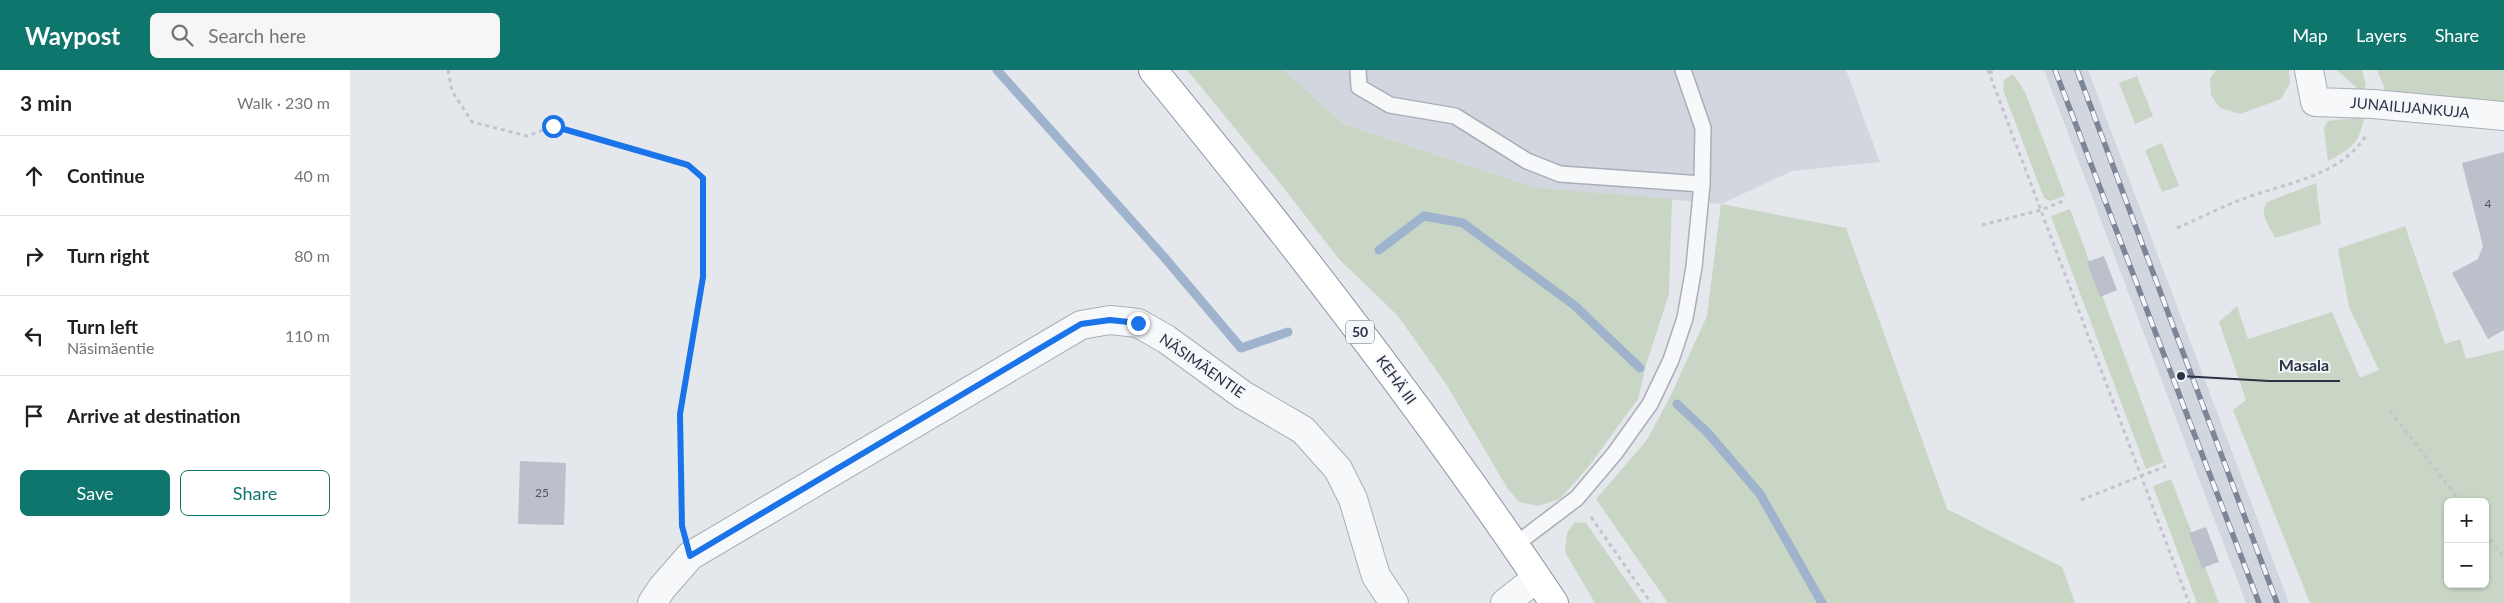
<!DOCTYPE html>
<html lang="en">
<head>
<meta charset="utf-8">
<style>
  body { margin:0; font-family:Lato,sans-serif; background:#f6f6f6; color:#202124 }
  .controls { position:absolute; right:15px; bottom:15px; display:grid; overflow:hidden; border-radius:8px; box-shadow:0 1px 4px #0004 }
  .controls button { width:45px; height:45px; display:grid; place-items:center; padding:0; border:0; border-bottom:1px solid #e0e0e0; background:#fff; color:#202124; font:25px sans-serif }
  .stop { position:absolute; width:15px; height:15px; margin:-11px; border:4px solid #1a73e8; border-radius:50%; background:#fff }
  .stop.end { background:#1a73e8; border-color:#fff; box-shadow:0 1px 5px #0008 }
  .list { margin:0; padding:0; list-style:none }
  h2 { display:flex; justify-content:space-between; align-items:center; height:65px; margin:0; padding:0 20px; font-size:21px }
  h2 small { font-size:16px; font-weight:400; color:#757577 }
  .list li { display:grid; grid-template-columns:32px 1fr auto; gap:15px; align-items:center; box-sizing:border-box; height:80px; padding:0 20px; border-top:1px solid #e0e0e0 }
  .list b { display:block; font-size:19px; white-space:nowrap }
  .list p { margin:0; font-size:16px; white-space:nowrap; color:#757577 }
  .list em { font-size:16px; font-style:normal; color:#757577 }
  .actions { display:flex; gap:10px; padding:15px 20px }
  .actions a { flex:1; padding:11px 0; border:1px solid #0f766e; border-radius:8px; text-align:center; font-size:18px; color:#0f766e }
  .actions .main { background:#0f766e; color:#fff }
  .icon { flex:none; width:28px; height:28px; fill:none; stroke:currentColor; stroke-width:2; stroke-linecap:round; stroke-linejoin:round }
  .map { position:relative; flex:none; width:2154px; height:533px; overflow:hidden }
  header { display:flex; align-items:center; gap:30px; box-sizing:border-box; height:70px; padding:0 25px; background:#0f766e; color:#fff }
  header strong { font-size:24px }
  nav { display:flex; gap:28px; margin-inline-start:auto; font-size:18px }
  .search { width:350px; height:45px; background:#f6f6f6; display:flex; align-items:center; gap:12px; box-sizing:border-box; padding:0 18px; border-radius:8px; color:#757577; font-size:19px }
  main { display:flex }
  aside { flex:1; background:#fff }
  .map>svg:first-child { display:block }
</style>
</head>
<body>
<header>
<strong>Waypost</strong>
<div class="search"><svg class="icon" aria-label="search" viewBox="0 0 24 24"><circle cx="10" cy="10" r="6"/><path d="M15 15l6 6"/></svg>Search here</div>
<nav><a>Map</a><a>Layers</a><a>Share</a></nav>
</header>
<main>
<aside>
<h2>3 min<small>Walk · 230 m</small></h2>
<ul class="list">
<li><svg class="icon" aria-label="ahead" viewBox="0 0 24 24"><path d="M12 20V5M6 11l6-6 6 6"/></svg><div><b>Continue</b></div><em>40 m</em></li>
<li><svg class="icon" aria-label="right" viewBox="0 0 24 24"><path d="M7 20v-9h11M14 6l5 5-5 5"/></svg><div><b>Turn right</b></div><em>80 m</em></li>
<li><svg class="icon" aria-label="left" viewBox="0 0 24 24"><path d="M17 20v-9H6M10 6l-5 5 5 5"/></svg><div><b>Turn left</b><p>Näsimäentie</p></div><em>110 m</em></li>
<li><svg class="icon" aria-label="arrive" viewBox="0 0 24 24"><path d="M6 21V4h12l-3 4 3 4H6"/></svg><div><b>Arrive at destination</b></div></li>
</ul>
<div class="actions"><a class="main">Save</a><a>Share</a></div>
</aside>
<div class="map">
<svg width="2154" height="533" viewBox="0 0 2154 533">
  <rect width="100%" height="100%" fill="#e4e7ec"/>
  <g fill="#d2d6de">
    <polygon points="934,0 1496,0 1530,92 1442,101 1371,134 1187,118 993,54"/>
    <polygon points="1694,0 1738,0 1939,533 1896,533"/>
  </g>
  <g fill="#c9d6c5" fill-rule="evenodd">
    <polygon points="837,0 934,0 993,54 1187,118 1322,129 1319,224 1296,295 1288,329 1239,396 1210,429 1188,436 1169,432 1158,419 1096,314 1048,246 989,189 929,112"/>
    <polygon points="1866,0 1939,0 1940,13 1931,29 1890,44 1870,38 1861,25 1860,8"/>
    <polygon points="1987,0 2012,0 2016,15 2014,19 2008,19"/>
    <polygon points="2027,0 2154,0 2154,36 2038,27"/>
    <polygon points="1663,4 1675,22 1715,126 1700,131 1694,128 1653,20 1654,10"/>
    <polygon points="1787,6 1803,46 1785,54 1769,13"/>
    <path d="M2014,47C2010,73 2001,79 1978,91L1974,58L1978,51Z"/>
    <polygon points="1812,73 1829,116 1812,122 1795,80"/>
    <path d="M1966,113L1971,154L1925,168C1920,157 1908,143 1917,132Z"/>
    <polygon points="1371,134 1496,158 1597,439 1712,497 1725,533 1318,533 1246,429 1297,370 1320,327 1357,246"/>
    <polygon points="1720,139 1814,392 1796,399 1701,146"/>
    <path d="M2055,156L2095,274L2110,269L2116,289L2154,280V533H1960L1883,340L1896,330L1869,252L1887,236L1898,269L1982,242L2010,308L2029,300L1999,237L1988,179ZM2098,432H2135V514H2098Z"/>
    <polygon points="1821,409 1869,533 1847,533 1803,416"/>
    <polygon points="1225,452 1236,453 1292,533 1245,533 1215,482 1217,463"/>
  </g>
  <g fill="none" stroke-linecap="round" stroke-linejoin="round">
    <g stroke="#9fb4cc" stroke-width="9">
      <polyline points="647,0 814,187 891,278 938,262"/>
      <polyline points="1029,180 1074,146 1113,153 1224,235 1290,298"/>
      <polyline points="1327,334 1357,362 1410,424 1472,533"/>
    </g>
  </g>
  <g fill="#bbc0ca">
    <polygon points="2154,82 2154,260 2138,269 2102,203 2128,189 2133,176 2112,93"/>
    <polygon points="1754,186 1767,220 1750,227 1737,192"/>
    <polygon points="170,391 216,393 214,455 168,454"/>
    <polygon points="1856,457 1869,492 1852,498 1839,463"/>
  </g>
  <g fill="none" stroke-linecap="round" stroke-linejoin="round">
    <defs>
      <g id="service">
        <polyline points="1008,0 1009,17 1040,35 1105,46 1177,91 1210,104 1352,114"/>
        <polyline points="1165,475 1227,428 1265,383 1300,334 1321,290 1335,248 1344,197 1352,114 1353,58 1333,0"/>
      </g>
      <g id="minor">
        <polyline points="1959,0 1965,32 2023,34 2154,46"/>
        <polyline points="302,533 312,518 340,486 731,255 760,250 788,253 816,269 893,325 953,360 988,399 1003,429 1026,506 1044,533"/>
        <polyline points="1155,533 1187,508"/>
      </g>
      <path id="trunk" d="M803,0C944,172 1080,348 1204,533"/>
    </defs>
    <use href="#service" stroke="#a9aeb7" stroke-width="18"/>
    <use href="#minor" stroke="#a9aeb7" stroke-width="30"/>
    <use href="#trunk" stroke="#8b94a3" stroke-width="30"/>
    <g stroke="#c2c5cb" stroke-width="3" stroke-dasharray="4 4" stroke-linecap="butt">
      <polyline points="98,0 102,21 122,52 177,66 203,56 339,95 353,108 353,207 330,344 332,457"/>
      <polyline points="1638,0 1839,533"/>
      <polyline points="1639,3 1646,0"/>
      <polyline points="1632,155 1691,140 1716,130"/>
      <path d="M1827,158C1848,149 1869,138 1890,130C1934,113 1991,107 2017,64"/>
      <polyline points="2040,341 2111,432"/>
      <polyline points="1731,430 1816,396"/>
      <polyline points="1241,447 1301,533"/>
      <polyline points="2135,463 2154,487"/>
    </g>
    <use href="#service" stroke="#f7f8fa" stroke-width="15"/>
    <use href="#minor" stroke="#f7f8fa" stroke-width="28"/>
    <use href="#trunk" stroke="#fff" stroke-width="28"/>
    <defs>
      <g id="rail">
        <polyline points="1705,0 1909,533"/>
        <polyline points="1727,0 1927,533"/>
      </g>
    </defs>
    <use href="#rail" stroke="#7d8696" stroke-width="5.5"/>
    <use href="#rail" stroke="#f4f6f9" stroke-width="4" stroke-dasharray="11" stroke-linecap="butt"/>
  </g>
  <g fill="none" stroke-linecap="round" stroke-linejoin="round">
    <polyline stroke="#1a73e8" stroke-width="6" points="203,56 338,95 353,108 353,207 330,344 332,456 340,486 731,254 760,250 788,253"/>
  </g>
  <g text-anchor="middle" stroke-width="4" stroke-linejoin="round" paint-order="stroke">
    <g font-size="12" fill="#4f5766">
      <text x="2138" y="138">4</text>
      <text x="192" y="427">25</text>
    </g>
    <rect fill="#f4f6f9" stroke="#676e7b" stroke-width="1" x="996" y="250.5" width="28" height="23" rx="4"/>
    <g font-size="14" font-weight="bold" fill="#2b3445">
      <text x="1010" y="267">50</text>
    </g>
    <g font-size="15" fill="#2b3445" stroke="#f4f6f9">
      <text transform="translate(2060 38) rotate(5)" y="5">JUNAILIJANKUJA</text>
      <text transform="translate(852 296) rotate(35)" y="5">NÄSIMÄENTIE</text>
      <text transform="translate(1046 310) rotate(54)" y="5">KEHÄ III</text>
    </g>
  </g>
  <path fill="none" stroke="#2b3445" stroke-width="2" d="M1831 306L1919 311H1990"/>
  <circle fill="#2b3445" stroke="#f4f6f9" stroke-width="2" cx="1831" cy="306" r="5"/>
  <g font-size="16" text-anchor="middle" font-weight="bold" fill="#2b3445" stroke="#f4f6f9" stroke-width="4" stroke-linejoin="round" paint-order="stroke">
    <text x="1954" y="301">Masala</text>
  </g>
</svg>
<div class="controls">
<button>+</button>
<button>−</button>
</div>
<div class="stop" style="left:203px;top:56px"></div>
<div class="stop end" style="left:788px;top:253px"></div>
</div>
</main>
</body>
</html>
